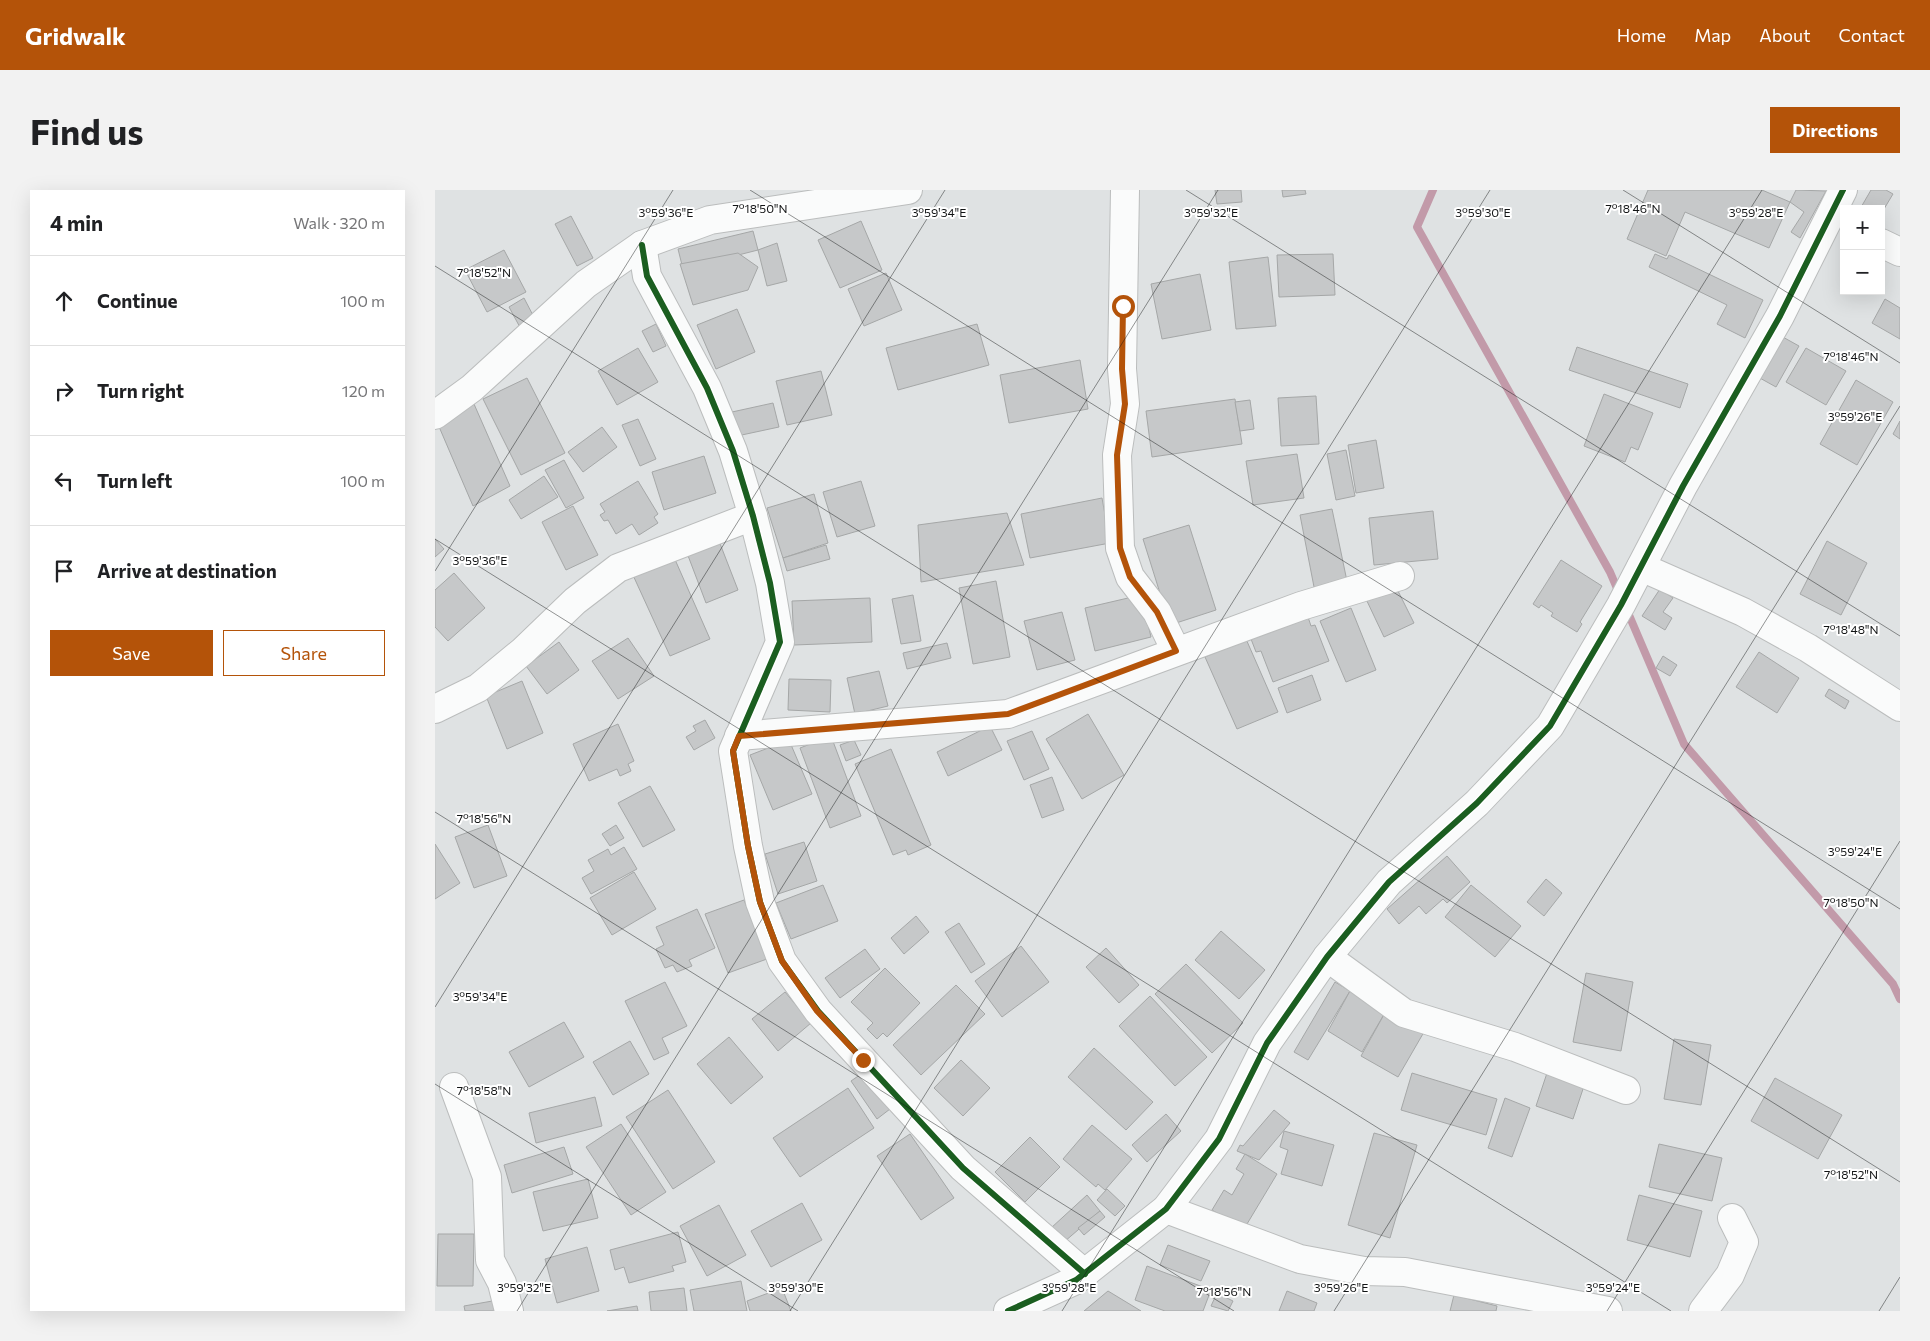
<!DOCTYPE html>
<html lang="en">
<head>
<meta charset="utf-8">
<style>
  body { margin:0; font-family:Commissioner,sans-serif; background:#f2f2f2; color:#202124 }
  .controls { position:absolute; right:15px; top:15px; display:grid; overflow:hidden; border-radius:0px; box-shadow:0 5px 20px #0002 }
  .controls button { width:45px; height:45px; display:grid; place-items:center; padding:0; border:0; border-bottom:1px solid #e0e0e0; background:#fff; color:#202124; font:25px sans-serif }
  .stop { position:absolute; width:15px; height:15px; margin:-11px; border:4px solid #b45309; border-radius:50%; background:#fff }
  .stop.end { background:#b45309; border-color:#fff; box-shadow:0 1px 5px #0008 }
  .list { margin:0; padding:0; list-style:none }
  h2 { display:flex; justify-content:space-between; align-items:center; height:65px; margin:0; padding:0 20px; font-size:21px }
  h2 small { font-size:16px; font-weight:400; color:#757577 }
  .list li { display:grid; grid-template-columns:32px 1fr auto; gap:15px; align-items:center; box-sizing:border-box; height:90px; padding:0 20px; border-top:1px solid #e0e0e0 }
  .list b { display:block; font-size:19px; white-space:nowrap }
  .list em { font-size:16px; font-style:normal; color:#757577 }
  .actions { display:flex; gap:10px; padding:15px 20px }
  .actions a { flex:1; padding:11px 0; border:1px solid #b45309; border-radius:0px; text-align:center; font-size:18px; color:#b45309 }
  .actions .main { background:#b45309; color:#fff }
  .icon { flex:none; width:28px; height:28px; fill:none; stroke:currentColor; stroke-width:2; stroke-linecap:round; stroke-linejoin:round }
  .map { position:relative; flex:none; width:1465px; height:1121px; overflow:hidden; border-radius:0px }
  header { display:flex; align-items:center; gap:30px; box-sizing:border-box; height:70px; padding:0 25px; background:#b45309; color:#fff }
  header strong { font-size:24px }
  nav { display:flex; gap:28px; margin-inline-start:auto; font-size:18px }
  .intro { display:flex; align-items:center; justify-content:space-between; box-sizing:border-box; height:120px; padding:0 30px }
  h1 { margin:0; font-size:35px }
  .button { padding:12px 22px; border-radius:0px; background:#b45309; color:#fff; font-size:18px; font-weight:700 }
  main { display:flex; gap:30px; padding:0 30px }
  aside { flex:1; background:#fff; border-radius:0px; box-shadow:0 5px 20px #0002 }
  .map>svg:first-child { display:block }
</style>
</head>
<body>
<header>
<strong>Gridwalk</strong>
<nav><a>Home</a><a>Map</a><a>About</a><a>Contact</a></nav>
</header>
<div class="intro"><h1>Find us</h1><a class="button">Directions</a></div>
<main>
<aside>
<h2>4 min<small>Walk · 320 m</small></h2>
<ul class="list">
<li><svg class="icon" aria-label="ahead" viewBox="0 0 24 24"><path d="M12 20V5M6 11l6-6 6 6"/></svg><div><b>Continue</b></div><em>100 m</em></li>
<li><svg class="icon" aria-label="right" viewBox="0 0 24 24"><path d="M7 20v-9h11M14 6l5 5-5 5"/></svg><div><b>Turn right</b></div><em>120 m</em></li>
<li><svg class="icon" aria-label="left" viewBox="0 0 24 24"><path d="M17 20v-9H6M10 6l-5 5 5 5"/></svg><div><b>Turn left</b></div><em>100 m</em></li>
<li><svg class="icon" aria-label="arrive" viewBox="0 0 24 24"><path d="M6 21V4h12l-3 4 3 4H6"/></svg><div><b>Arrive at destination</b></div></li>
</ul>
<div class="actions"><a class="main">Save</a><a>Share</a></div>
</aside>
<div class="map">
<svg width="1465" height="1121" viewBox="0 0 1465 1121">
  <rect width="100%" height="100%" fill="#dfe2e3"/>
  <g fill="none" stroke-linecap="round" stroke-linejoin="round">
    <g stroke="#c29aa9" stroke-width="8">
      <polyline points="998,0 982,37 1175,382 1184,403"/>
      <polyline points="1191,418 1249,554 1458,794 1465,809"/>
    </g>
  </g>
  <g fill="#c6c8c9" stroke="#a5a7a7">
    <polygon points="780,0 806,0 807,12 782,14"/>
    <polygon points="847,0 870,0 871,4 848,7"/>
    <polygon points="1213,0 1327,0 1355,12 1334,58 1250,22 1231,66 1192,49"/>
    <polygon points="1361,0 1391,1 1365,48 1356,42 1369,22 1355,12"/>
    <polygon points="1436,0 1451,0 1458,4 1446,24 1446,19 1425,19"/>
    <polygon points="136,26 158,68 142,76 120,34"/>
    <polygon points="426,31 447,80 405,98 383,50"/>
    <polygon points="318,41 323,60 248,79 243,59"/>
    <polygon points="342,53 352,91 332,96 323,60"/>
    <polygon points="69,60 91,102 52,122 30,80"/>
    <polygon points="303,63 323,77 313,100 258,115 245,74"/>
    <polygon points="898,64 900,105 844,107 842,65"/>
    <polygon points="1220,64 1232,69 1234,65 1328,110 1310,148 1282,134 1292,115 1214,77"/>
    <polygon points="833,67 841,136 801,139 794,72"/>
    <polygon points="451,83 467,120 429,136 413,99"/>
    <polygon points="765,84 776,140 727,149 716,94"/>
    <polygon points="89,108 102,133 87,141 74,117"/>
    <polygon points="1450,109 1465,118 1465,149 1437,133"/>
    <polygon points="302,119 320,162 281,179 262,135"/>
    <polygon points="221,134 231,156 218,162 207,141"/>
    <polygon points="542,134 554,175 463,200 451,158"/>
    <polygon points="1346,146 1364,156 1341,197 1323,187"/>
    <polygon points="1142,157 1253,194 1245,218 1134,180"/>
    <polygon points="203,158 223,192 182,215 163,181"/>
    <polygon points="1371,158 1411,181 1391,215 1351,192"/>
    <polygon points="645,170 653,219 574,233 565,185"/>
    <polygon points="386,181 397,225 352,235 341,191"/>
    <polygon points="92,188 130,263 86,285 48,209"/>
    <polygon points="1421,190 1458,212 1422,275 1385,254"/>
    <polygon points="1169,204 1218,223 1203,260 1196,257 1190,272 1149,256"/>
    <polygon points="881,206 884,254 846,256 843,208"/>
    <polygon points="800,209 807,254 717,267 711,221"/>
    <polygon points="815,210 819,239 805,241 800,212"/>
    <polygon points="338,213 344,237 302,246 297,222"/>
    <polygon points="39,214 75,296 38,316 2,232"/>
    <polygon points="203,229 221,269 205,276 187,235"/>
    <polygon points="1465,231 1465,249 1458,244"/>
    <polygon points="167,237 182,257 148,282 133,262"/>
    <polygon points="941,250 949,298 921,303 913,255"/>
    <polygon points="911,260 920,306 901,310 892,264"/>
    <polygon points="862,264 869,308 818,315 811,271"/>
    <polygon points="269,266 281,303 229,320 217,282"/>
    <polygon points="129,270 149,308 131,318 110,280"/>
    <polygon points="109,286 123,307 86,329 74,310"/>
    <polygon points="203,291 223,324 219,327 223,333 204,345 197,334 181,344 173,330 169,331 165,325 170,322 165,314"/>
    <polygon points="426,291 440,336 402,347 388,302"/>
    <polygon points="379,304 393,353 348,368 332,318"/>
    <polygon points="667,308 675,353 595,368 586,324"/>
    <polygon points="138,316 163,365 131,380 107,332"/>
    <polygon points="897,319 913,396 880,402 865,325"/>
    <polygon points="998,321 1003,369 939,375 934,328"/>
    <polygon points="572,323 589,375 486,392 483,335"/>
    <polygon points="754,335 781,420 735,435 708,349"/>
    <polygon points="0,349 9,359 0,367"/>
    <polygon points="284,351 303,400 271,413 252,363"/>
    <polygon points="1392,351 1432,373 1406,425 1365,404"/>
    <polygon points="391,355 395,369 352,381 348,368"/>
    <polygon points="238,365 275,449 235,466 197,383"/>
    <polygon points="1126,370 1167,396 1145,432 1147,434 1142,442 1116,426 1118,423 1106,415 1104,418 1098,414"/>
    <polygon points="19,383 50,418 13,451 0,437 0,400"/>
    <polygon points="561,391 575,467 538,474 524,398"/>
    <polygon points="960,395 979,433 949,447 931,409"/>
    <polygon points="1225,399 1238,408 1228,422 1237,428 1230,440 1207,426"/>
    <polygon points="478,405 486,451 466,454 457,409"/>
    <polygon points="706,405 716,447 660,461 650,418"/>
    <polygon points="435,408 437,452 359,455 357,411"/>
    <polygon points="916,418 941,480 911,492 885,431"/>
    <polygon points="627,422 640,470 602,480 589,431"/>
    <polygon points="873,427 876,436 880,435 894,471 838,492 826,461 821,462 816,449"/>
    <polygon points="193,448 219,486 183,509 157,471"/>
    <polygon points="811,449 843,522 802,539 770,467"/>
    <polygon points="124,452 144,480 112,504 91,476"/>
    <polygon points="512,453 516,468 472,479 468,463"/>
    <polygon points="1324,462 1364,488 1342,523 1301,497"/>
    <polygon points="1228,466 1242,475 1235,486 1221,478"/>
    <polygon points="444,481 453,516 420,524 412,488"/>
    <polygon points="877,485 886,510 852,523 843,498"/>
    <polygon points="354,489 396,490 395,522 353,520"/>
    <polygon points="87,491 108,543 72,559 51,506"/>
    <polygon points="1394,499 1414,511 1410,519 1390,506"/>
    <polygon points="653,524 689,585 647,609 611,549"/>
    <polygon points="270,530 280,548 259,560 251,547 261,541 258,536"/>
    <polygon points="183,534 199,571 193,574 196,581 185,586 182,579 154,591 138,554"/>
    <polygon points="555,536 567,560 513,586 502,562"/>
    <polygon points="597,541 614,579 589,590 572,551"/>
    <polygon points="396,546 426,626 395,638 365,558"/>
    <polygon points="354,550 377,604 338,620 315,565"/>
    <polygon points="419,550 426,565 411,571 405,555"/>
    <polygon points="456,559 496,655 473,665 471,660 458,665 420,574"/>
    <polygon points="617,587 629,620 607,628 595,595"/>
    <polygon points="215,596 240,640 208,657 183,613"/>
    <polygon points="53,635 72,686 39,698 20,647"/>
    <polygon points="181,635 189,648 175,656 167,644"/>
    <polygon points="369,652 382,691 343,704 330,664"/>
    <polygon points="0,654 25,693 0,709"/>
    <polygon points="189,657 202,679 156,704 147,688 159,681 153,670 173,659 176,665"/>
    <polygon points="1012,666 1035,692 1012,713 1008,709 991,724 984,716 964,734 952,719"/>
    <polygon points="199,682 221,719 177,745 155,708"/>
    <polygon points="1111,689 1127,703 1109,726 1092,712"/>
    <polygon points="388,695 403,731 356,749 341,713"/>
    <polygon points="1036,695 1086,736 1060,767 1010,727"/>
    <polygon points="309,710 332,769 293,783 270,724"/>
    <polygon points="262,719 280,758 254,770 257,776 242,782 238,775 230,778 221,759 229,755 221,737"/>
    <polygon points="481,726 494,742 469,764 456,748"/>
    <polygon points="524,733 550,774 536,783 510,742"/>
    <polygon points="786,741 830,780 804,809 760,770"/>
    <polygon points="586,756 614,792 567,827 540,791"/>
    <polygon points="671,758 704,795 684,813 651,777"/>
    <polygon points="430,759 445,779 405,808 390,788"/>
    <polygon points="751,774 808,833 777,863 720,804"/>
    <polygon points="450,778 485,813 452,847 448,843 442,849 432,839 438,833 416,812"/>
    <polygon points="1151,783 1198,792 1186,861 1138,852"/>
    <polygon points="230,792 252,836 227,848 234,863 219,870 190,811"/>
    <polygon points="900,792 915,801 873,870 859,862"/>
    <polygon points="521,795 550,824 486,885 458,855"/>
    <polygon points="915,801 951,821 927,862 893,841"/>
    <polygon points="350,802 376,833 343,861 317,829"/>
    <polygon points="715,806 772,867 740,896 684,836"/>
    <polygon points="951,821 989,842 963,887 926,866"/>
    <polygon points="129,832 149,867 94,897 74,862"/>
    <polygon points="294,847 328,887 296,914 262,874"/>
    <polygon points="1239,849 1276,855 1266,915 1229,909"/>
    <polygon points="195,851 214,884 178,905 158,872"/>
    <polygon points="659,858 718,912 691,940 633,887"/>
    <polygon points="526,870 555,898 528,926 499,898"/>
    <polygon points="1113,880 1150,893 1138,929 1101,916"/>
    <polygon points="429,882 455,919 442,929 416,891"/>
    <polygon points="977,883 1062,909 1051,945 966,920"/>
    <polygon points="1340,888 1407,925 1383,969 1316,931"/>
    <polygon points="413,898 439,938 365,987 338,948"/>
    <polygon points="233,900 280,972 238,999 191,927"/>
    <polygon points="160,907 167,936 101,953 94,923"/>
    <polygon points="1070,908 1095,918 1077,967 1053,958"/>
    <polygon points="839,920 855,933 824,970 802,961 805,955 808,956"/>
    <polygon points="731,924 746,941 712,972 697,955"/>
    <polygon points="186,934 231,1002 196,1025 151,957"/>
    <polygon points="657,935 697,969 670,1000 663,994 661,997 628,969"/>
    <polygon points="849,941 899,955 887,996 846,984 853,960 845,957"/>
    <polygon points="939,943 982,955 955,1048 913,1035"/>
    <polygon points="475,944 519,1008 486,1030 442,966"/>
    <polygon points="595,947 625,977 590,1012 560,982"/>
    <polygon points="1224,954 1287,968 1277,1011 1214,997"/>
    <polygon points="129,957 138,984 77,1003 69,975"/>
    <polygon points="810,964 842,984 809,1039 777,1020 789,1000 797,1005 809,984 801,979"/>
    <polygon points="153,989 163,1028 108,1041 98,1002"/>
    <polygon points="672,999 690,1016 680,1026 662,1010"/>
    <polygon points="652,1005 665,1021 629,1052 616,1038"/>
    <polygon points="1204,1005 1267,1021 1255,1067 1192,1050"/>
    <polygon points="367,1013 387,1050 336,1077 316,1041"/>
    <polygon points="284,1015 311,1065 272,1086 245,1036"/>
    <polygon points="665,1021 670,1027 649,1045 643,1038"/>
    <polygon points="243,1042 251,1072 237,1076 239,1081 194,1093 189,1077 180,1080 175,1060"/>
    <polygon points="3,1044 39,1044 38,1096 2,1096"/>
    <polygon points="733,1055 775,1071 766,1091 725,1075"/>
    <polygon points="152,1057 164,1101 122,1113 110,1069"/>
    <polygon points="712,1076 776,1100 768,1121 730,1121 700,1110"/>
    <polygon points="306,1091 312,1121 259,1121 255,1100"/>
    <polygon points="249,1098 252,1121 216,1121 214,1102"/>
    <polygon points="347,1098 356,1121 315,1121 312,1111"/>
    <polygon points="673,1101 706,1121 649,1121"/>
    <polygon points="852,1101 882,1113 879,1121 844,1121"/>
    <polygon points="782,1103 798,1111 793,1121 776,1116"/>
    <polygon points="1019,1105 1062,1116 1061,1121 1015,1121"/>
    <polygon points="63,1110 65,1121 30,1121 29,1116"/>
    <polygon points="202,1116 203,1121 172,1121"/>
  </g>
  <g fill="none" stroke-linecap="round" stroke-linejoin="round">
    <defs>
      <g id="street">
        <polyline points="690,0 687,179 690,214 682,265 685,358 695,387 722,422 741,461"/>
        <polyline points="1446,53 1465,62"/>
        <polyline points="207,55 212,86 272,198 298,261 318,326 335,393 345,452 298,561 313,656 325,712 347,771 383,821 528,978 650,1084"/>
        <polyline points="0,225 37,198 151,94 207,55 275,30 473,0"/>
        <polyline points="1206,377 1308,422 1373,458 1465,517"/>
        <polyline points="0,519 43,498 88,461 140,411 183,378 318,326"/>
        <polyline points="304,546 573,524 866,416 965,386"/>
        <polyline points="892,767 969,823 1080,857 1191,900"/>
        <polyline points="19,897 52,987 55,1070 67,1093 74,1121"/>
        <polyline points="731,1019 865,1069 929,1081 970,1082 1173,1121"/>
        <polyline points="573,1121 641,1090 731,1019 784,949 832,853 892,767 954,692 1042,613 1115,536 1186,415 1248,296 1345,126 1408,0"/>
        <polyline points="1268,1121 1295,1085 1309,1052 1297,1028"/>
      </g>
    </defs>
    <use href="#street" stroke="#bbbdbd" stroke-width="30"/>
    <use href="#street" stroke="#fafbfb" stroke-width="28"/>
    <defs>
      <g id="cycleway">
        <polyline points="207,55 212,86 272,198 298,261 318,326 335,393 345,452 298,561 313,656 325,712 347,771 383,821 528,978 650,1084"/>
        <polyline points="573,1121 641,1090 731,1019 784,949 832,853 892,767 954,692 1042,613 1115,536 1186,415 1248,296 1345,126 1408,0"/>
      </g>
    </defs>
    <use href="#cycleway" stroke="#fff" stroke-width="9"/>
    <use href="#cycleway" stroke="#1b5e20" stroke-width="6"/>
  </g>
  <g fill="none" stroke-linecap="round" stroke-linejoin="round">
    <polyline stroke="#b45309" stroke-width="6" points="428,870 382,821 347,771 325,712 313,656 298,561 304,546 573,524 741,461 722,422 695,387 685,358 682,265 690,214 687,179 688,116"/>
  </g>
  <path fill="none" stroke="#121415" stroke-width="1" stroke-opacity="0.45" d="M315,0L1465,719M751,0L1465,446M1188,0L1465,173M0,76L1465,992M0,349L1236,1121M0,381L238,0M0,622L799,1121M0,817L510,0M0,894L363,1121M82,1121L783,0M355,1121L1055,0M627,1121L1327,0M899,1121L1465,216M1172,1121L1465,651M1444,1121L1465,1087"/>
  <g font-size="12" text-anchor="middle" fill="#121415" stroke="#fff" stroke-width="4" stroke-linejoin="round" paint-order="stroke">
    <text x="325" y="23">7°18'50"N</text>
    <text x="1198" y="23">7°18'46"N</text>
    <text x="231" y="27">3°59'36"E</text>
    <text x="504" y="27">3°59'34"E</text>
    <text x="776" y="27">3°59'32"E</text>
    <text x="1048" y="27">3°59'30"E</text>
    <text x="1321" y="27">3°59'28"E</text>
    <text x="49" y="87">7°18'52"N</text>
    <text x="1416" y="171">7°18'46"N</text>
    <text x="1420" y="231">3°59'26"E</text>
    <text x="45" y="375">3°59'36"E</text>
    <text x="1416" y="444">7°18'48"N</text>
    <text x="49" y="633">7°18'56"N</text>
    <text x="1420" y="666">3°59'24"E</text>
    <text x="1416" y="717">7°18'50"N</text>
    <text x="45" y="811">3°59'34"E</text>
    <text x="49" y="905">7°18'58"N</text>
    <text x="1416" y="989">7°18'52"N</text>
    <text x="89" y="1102">3°59'32"E</text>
    <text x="361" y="1102">3°59'30"E</text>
    <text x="634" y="1102">3°59'28"E</text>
    <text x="906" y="1102">3°59'26"E</text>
    <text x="1178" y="1102">3°59'24"E</text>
    <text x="789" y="1106">7°18'56"N</text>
  </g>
</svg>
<div class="controls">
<button>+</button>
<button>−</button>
</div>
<div class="stop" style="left:688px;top:116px"></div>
<div class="stop end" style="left:428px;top:870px"></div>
</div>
</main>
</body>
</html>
